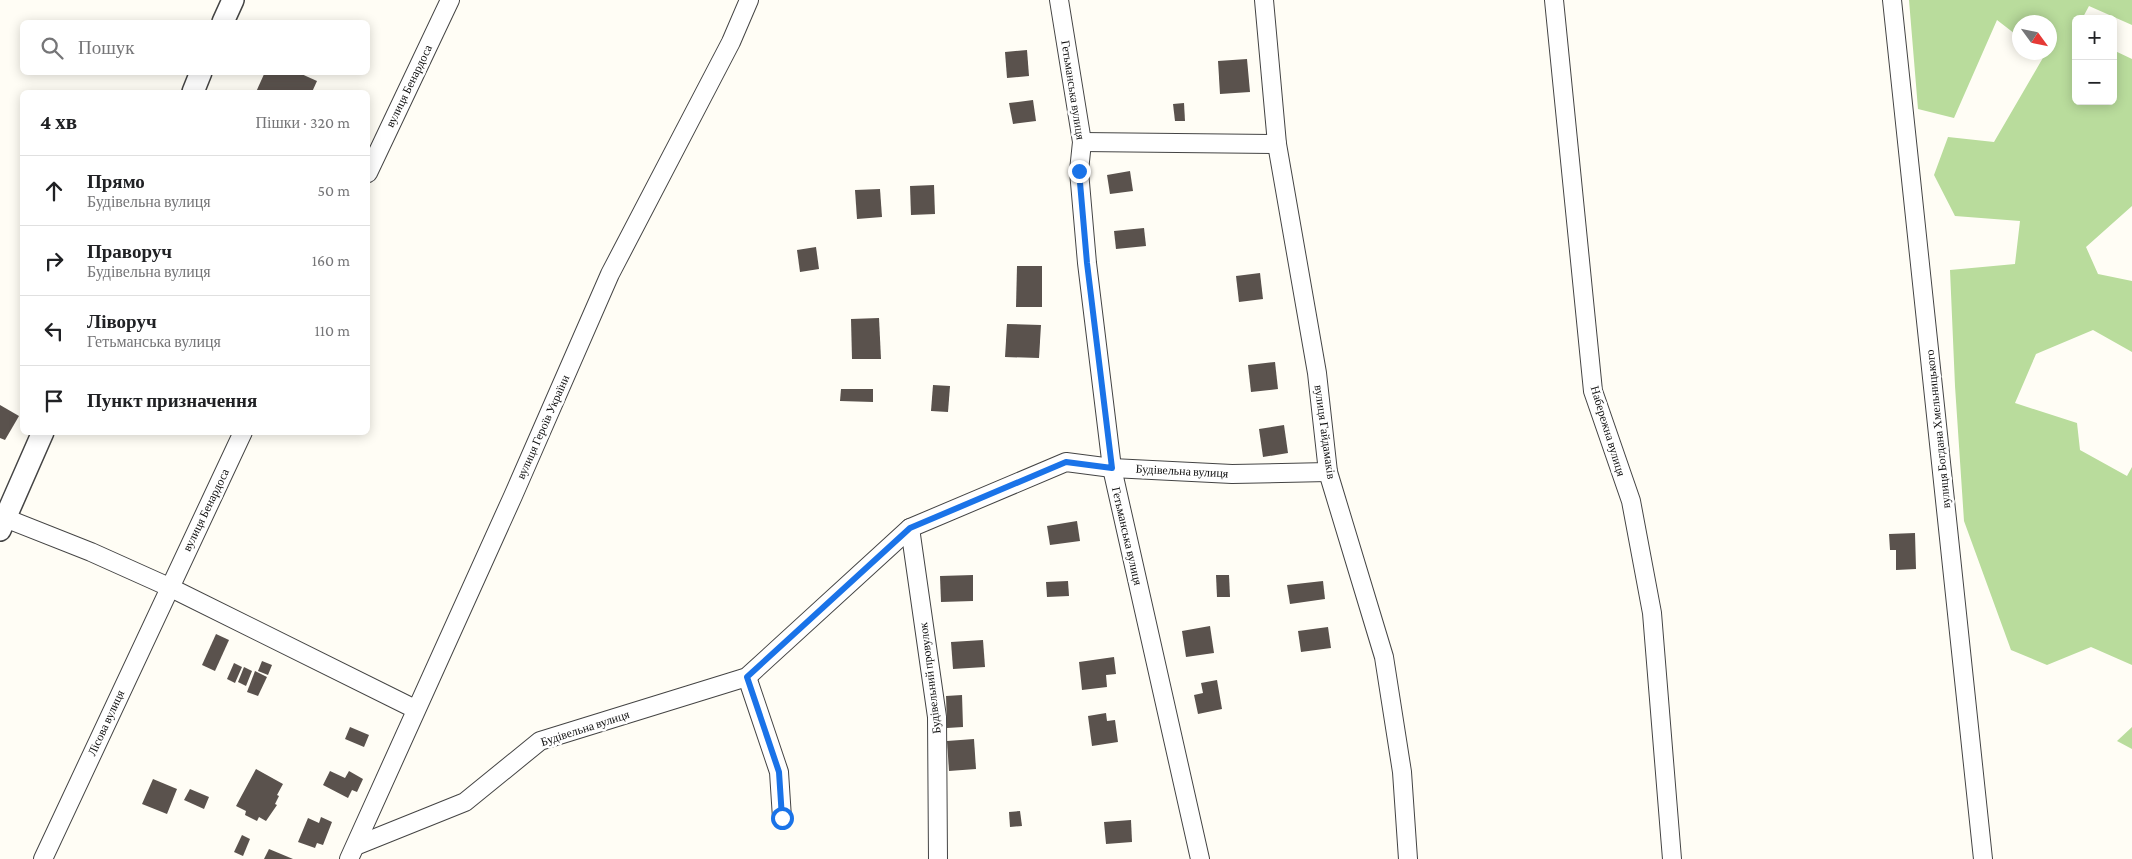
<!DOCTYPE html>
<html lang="uk">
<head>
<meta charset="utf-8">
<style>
  body { margin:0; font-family:"Crimson Pro",serif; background:#f6f6f6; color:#202124 }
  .controls { position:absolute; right:15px; top:15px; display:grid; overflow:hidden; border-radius:8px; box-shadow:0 2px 12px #0003 }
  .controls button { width:45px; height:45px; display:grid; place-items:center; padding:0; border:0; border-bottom:1px solid #e0e0e0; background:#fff; color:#202124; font:25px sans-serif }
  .compass { position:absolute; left:2012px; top:15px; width:45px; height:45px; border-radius:50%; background:#fff; box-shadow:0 2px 12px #0003; rotate:123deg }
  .stop { position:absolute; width:15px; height:15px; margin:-11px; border:4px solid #1a73e8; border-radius:50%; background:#fff }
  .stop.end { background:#1a73e8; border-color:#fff; box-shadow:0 1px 5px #0008 }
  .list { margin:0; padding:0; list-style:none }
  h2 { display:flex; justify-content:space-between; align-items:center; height:65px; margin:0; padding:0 20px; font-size:21px }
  h2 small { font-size:16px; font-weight:400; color:#757577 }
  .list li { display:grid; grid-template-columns:32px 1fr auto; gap:15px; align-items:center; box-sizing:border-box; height:70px; padding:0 20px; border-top:1px solid #e0e0e0 }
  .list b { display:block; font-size:19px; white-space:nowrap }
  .list p { margin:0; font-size:16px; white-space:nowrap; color:#757577 }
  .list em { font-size:16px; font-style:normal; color:#757577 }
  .icon { flex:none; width:28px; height:28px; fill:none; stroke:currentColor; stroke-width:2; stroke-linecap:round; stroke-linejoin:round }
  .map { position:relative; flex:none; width:2132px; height:859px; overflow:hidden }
  .search { position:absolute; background:#fff; box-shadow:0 2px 12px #0003; left:20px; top:20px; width:350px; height:55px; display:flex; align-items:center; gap:12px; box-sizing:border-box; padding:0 18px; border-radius:8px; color:#757577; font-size:19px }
  .panel { position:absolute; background:#fff; box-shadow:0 2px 12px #0003; left:20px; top:90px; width:350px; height:345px; border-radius:8px }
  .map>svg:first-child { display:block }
</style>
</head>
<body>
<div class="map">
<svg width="2132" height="859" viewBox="0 0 2132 859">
  <rect width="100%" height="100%" fill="#fffdf5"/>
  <g fill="#b9dc9c">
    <polygon points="1909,0 2132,0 2132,25 2089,6 2082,19 2076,19 2076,101 2113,101 2113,50 2132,59 2132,206 2086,247 2098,274 2132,281 2132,352 2093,330 2036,354 2015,403 2077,423 2080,450 2127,476 2132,467 2132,665 2091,647 2047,665 2011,650 1964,521 1955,386 1950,270 2015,264 2020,221 1955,216 1934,175 1948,137 1994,142 2044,56 2040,53 2050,52 2050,22 2020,22 2019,37 1997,20 1954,118 1918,109"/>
    <polygon points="2132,727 2132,749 2117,741"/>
  </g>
  <g fill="#5a524d">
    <polygon points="1027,50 1029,76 1007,78 1005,52"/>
    <polygon points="1247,59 1250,92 1220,94 1218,61"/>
    <polygon points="265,72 297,72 317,81 312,92 256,92"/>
    <polygon points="1033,100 1036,121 1013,124 1009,103"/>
    <polygon points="1184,103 1185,121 1175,121 1173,104"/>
    <polygon points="1130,171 1133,191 1110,194 1107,175"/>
    <polygon points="934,185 935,214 911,215 910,186"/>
    <polygon points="880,189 882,217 857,219 855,190"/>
    <polygon points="1144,228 1146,246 1116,249 1114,231"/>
    <polygon points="816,247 819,269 800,272 797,250"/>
    <polygon points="1017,266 1042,266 1042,307 1016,307"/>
    <polygon points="1260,273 1263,299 1239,302 1236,276"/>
    <polygon points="879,318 881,359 852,359 851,319"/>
    <polygon points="1007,324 1041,325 1039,358 1005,357"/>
    <polygon points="1275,362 1278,389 1251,392 1248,365"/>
    <polygon points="933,385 950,386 948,412 931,411"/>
    <polygon points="841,389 873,389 873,402 840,401"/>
    <polygon points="0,405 19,416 5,440 0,438"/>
    <polygon points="1284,425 1288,453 1263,457 1259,429"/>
    <polygon points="1077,521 1080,541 1050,545 1047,526"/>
    <polygon points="1915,533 1916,569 1896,570 1896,550 1890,550 1889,534"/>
    <polygon points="973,575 973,601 941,602 940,576"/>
    <polygon points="1216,575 1229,575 1230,597 1217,597"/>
    <polygon points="1068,581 1069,596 1047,597 1046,582"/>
    <polygon points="1323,581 1325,599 1290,604 1287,585"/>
    <polygon points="1210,626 1214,653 1186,657 1182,631"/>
    <polygon points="1328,627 1331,648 1301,652 1298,631"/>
    <polygon points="216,634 229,640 215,671 202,665"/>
    <polygon points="983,640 985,667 953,669 951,642"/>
    <polygon points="1114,657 1116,674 1106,675 1107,687 1082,690 1079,662"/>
    <polygon points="262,661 272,665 268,675 258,671"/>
    <polygon points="234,663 242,667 235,683 227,679"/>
    <polygon points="244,667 252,671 246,686 238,682"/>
    <polygon points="255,671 267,677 258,696 247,692"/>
    <polygon points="1217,680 1222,709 1198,714 1194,695 1203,693 1201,683"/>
    <polygon points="962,695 963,727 947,728 946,696"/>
    <polygon points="1106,713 1107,721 1115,720 1118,742 1092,746 1088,716"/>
    <polygon points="350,727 369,735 364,747 345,739"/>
    <polygon points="974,739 976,769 949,771 947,741"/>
    <polygon points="256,769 283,784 277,795 279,796 275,804 277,805 266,821 259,817 257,821 245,815 246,811 236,806"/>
    <polygon points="330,771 345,778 349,771 363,779 357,792 352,790 348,798 323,785"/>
    <polygon points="153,779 177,789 167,814 142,804"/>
    <polygon points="190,789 209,797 204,809 184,800"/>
    <polygon points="1020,811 1022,826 1010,827 1009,812"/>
    <polygon points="321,817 332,822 323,845 317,843 315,848 298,842 308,818 319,823"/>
    <polygon points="1131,820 1132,842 1106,844 1104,822"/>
    <polygon points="242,835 250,839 243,856 234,852"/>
    <polygon points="269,849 293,859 264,859"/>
  </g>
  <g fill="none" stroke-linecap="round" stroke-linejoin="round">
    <defs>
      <g id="minor">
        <polyline points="1059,0 1082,142 1079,171 1087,263 1112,468 1200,859"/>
        <polyline points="1264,0 1277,144 1317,373 1328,472 1384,657 1402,772 1408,859"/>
        <polyline points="1554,0 1593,391 1631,501 1652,613 1672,859"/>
        <polyline points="1892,0 1983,859"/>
        <polyline points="1082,142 1277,144"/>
        <polyline points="368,173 450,0"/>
        <polyline points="0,516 91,552 169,587 415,709"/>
        <polyline points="910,528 937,717 938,859"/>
        <polyline points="747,677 779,772 782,818"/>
        <polyline points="358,845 465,802 540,741 747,677 910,528 1066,462 1112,468 1232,474 1328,472"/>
        <polyline points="43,859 243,432"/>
        <polyline points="349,859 513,496 610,274 731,42 749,0"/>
      </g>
      <g id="tertiary">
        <polyline points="223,22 233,0"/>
        <polyline points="193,92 201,72"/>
        <polyline points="0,530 43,432"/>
      </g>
    </defs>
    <use href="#minor" stroke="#444" stroke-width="20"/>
    <use href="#tertiary" stroke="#444" stroke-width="24"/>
    <use href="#minor" stroke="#fff" stroke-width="18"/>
    <use href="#tertiary" stroke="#fff" stroke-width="21"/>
  </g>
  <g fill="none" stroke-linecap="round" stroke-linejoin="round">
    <polyline stroke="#1a73e8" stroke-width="6" points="782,818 779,772 747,677 910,528 1066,462 1112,468 1087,263 1079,171"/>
  </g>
  <g text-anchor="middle" stroke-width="5" stroke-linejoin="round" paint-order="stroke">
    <g font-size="12" fill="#111" stroke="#fff">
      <text transform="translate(409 86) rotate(-64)" y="4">вулиця Бенардоса</text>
      <text transform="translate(1073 90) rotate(81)" y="4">Гетьманська вулиця</text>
      <text transform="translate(543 427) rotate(-66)" y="4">вулиця Героїв України</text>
      <text transform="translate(1938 429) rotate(-96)" y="4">вулиця Богдана Хмельницького</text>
      <text transform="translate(1608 431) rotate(73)" y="4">Набережна вулиця</text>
      <text transform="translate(1325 432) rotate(82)" y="4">вулиця Гайдамаків</text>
      <text transform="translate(1182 471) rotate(3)" y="4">Будівельна вулиця</text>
      <text transform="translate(206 510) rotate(-64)" y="4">вулиця Бенардоса</text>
      <text transform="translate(1127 536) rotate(77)" y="4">Гетьманська вулиця</text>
      <text transform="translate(930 678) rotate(-97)" y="4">Будівельний провулок</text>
      <text transform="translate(106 723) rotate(-65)" y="4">Лісова вулиця</text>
      <text transform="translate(585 728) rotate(-18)" y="4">Будівельна вулиця</text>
    </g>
  </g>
</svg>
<div class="controls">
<button>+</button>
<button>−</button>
</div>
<svg class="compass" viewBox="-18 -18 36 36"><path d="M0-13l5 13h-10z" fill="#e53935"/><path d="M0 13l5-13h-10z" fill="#757577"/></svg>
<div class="stop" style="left:782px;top:818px"></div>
<div class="stop end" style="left:1079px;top:171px"></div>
<div class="search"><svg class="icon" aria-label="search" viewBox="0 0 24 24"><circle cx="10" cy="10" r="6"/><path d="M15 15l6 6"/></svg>Пошук</div>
<section class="panel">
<h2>4 хв<small>Пішки · 320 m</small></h2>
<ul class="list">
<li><svg class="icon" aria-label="ahead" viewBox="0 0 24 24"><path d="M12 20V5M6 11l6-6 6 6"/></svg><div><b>Прямо</b><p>Будівельна вулиця</p></div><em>50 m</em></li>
<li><svg class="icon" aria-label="right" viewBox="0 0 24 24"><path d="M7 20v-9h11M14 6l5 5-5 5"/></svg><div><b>Праворуч</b><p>Будівельна вулиця</p></div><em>160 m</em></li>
<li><svg class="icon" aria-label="left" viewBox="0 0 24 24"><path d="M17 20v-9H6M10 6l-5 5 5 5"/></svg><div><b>Ліворуч</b><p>Гетьманська вулиця</p></div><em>110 m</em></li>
<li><svg class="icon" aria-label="arrive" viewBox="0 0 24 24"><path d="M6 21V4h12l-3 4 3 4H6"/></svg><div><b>Пункт призначення</b></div></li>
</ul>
</section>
</div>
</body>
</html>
